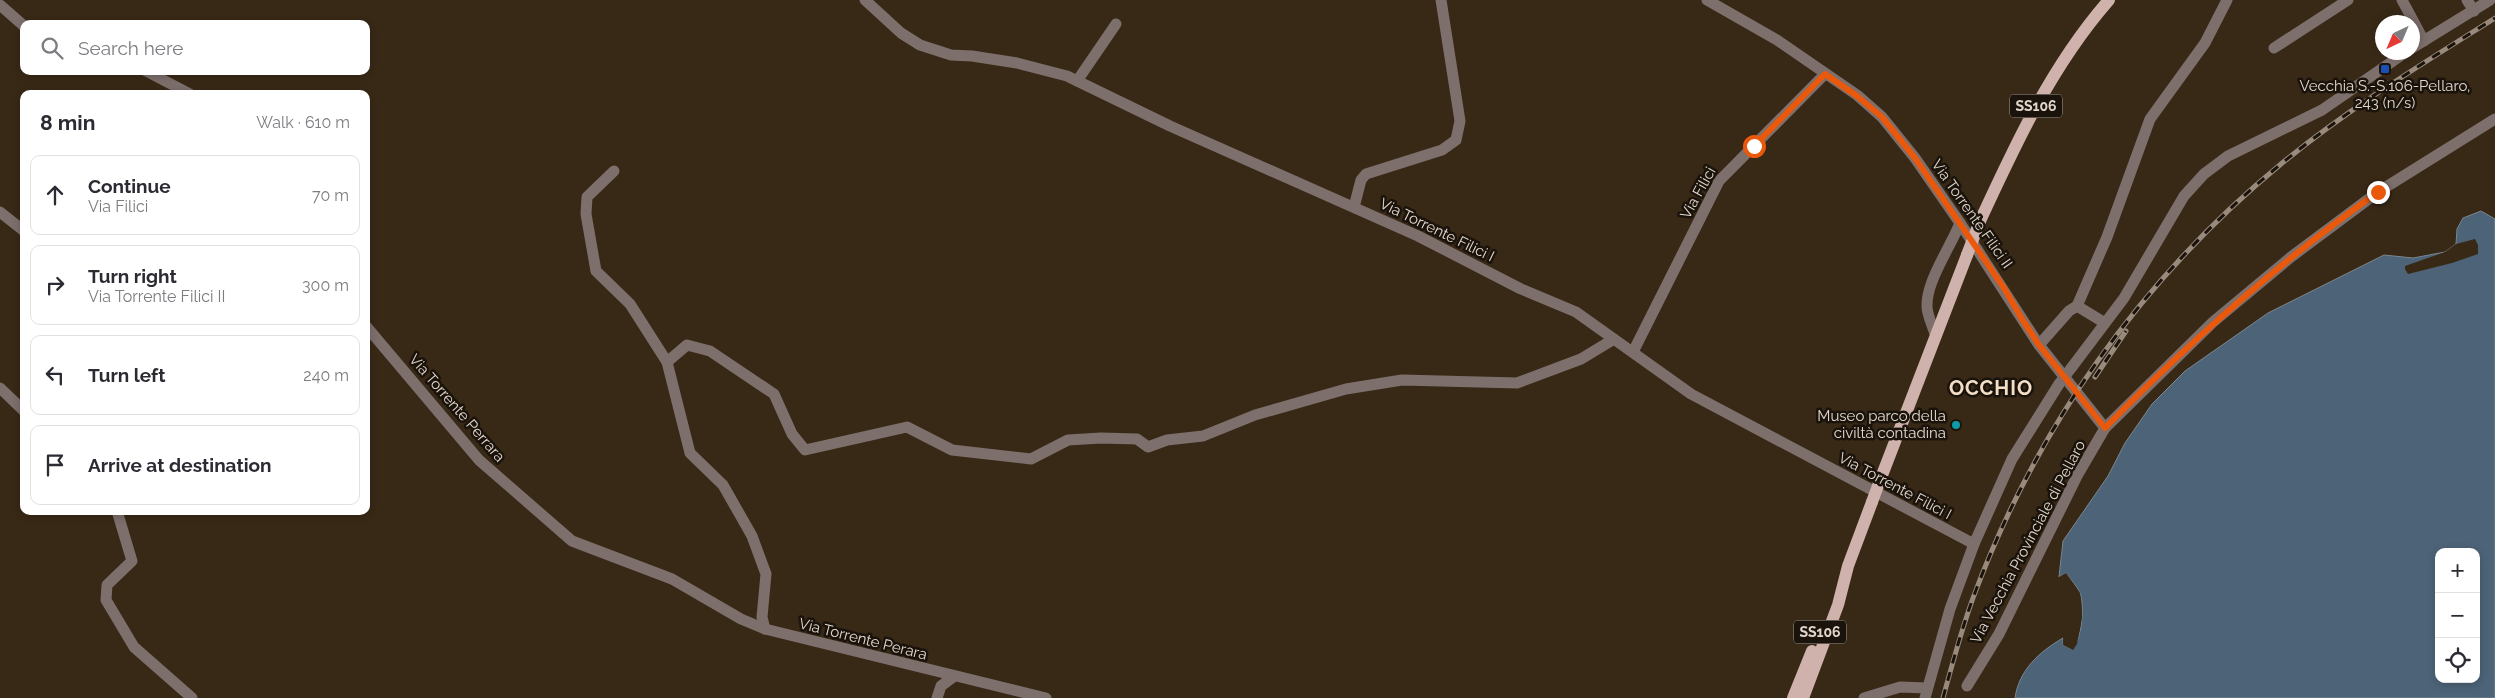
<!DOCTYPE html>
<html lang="en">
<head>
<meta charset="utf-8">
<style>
  body { margin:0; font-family:Raleway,sans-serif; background:#f2f2f3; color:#2b2b33 }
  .controls { position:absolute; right:15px; bottom:15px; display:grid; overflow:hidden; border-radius:10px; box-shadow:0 2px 8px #0003 }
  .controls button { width:45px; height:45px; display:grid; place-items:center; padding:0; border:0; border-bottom:1px solid #e1e1e2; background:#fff; color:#2b2b33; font:25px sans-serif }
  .compass { position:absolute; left:2375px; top:15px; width:45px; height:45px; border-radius:50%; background:#fff; box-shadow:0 2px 8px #0003; rotate:224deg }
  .stop { position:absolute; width:15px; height:15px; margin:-11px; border:4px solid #ea580c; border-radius:50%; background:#fff }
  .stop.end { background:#ea580c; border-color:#fff; box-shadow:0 1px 5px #0008 }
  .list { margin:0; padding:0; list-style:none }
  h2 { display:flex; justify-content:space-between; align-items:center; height:65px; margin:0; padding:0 20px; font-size:21px }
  h2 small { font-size:16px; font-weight:400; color:#7c7c81 }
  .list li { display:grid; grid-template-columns:32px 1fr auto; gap:15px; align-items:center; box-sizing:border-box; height:80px; margin:0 10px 10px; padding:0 10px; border:1px solid #e1e1e2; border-radius:10px }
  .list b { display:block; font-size:19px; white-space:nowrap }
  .list p { margin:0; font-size:16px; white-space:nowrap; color:#7c7c81 }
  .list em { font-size:16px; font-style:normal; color:#7c7c81 }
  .icon { flex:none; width:28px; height:28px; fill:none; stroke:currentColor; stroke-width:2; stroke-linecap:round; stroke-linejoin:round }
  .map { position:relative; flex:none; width:2495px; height:698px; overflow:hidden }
  .search { position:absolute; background:#fff; box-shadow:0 2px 8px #0003; left:20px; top:20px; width:350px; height:55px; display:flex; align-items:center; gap:12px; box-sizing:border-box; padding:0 18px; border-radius:10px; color:#7c7c81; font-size:19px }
  .panel { position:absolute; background:#fff; box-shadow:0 2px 8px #0003; left:20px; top:90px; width:350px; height:425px; border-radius:10px }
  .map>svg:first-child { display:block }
</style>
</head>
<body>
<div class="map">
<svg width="2495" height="698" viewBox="0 0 2495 698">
  <rect width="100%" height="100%" fill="#382816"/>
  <path fill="#4d6377" stroke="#7a8690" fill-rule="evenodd" d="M2481,211L2495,219V698H2015C2019,670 2039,652 2063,638V645L2072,649C2082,640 2085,606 2080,593C2077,586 2070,579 2066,573L2059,577L2063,541L2108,476L2125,443L2152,404L2185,371L2268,313L2384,255L2413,258L2445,252L2456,244L2457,229L2463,218ZM2439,552H2476V679H2439Z"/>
  <g fill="#382816">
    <polygon points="2475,239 2478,245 2478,254 2452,263 2408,274 2405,269 2405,266 2445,252 2456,244"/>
    <polygon points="2066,573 2080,593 2082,617 2077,644 2073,650 2063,645 2063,636 2065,644 2072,647 2078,632 2080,616 2078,594 2065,576 2059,580 2059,577"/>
  </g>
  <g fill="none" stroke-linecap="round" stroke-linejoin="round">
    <g stroke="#7d6f6c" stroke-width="11">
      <polyline points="865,0 901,33 920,45 951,55 972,56 1017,63 1067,76 1170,126 1418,236 1521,289 1576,312 1691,394 1974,544"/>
      <polyline points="1707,0 1777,40 1857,95 1882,117 1915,158 1960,223 2039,345 2105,428"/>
      <polyline points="2402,0 2424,41"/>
      <polyline points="2467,0 2474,11"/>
      <polyline points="0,5 24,26"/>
      <polyline points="2274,48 2348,0"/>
      <polyline points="2412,48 2490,0"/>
      <polyline points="146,71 190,94"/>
      <polyline points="1077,81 1116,24"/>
      <polyline points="614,171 587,197 586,214 596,271 630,304 667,362 690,453 723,485 752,536 766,574 762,617 765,629"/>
      <polyline points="1354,207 1361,180 1366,174 1442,150 1456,140 1460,121 1441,0"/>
      <polyline points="0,212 24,231"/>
      <polyline points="2105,323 2077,306 2107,237 2150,119 2205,43 2227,0"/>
      <polyline points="366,326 479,460 572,541 672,579 741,619 765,629 1046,698"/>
      <path d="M1936,336C1933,328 1930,321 1928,313C1921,288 1951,247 1960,223"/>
      <polyline points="2039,345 2069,311 2077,306"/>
      <polyline points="1633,352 1719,181 1825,74"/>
      <polyline points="667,362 687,345 710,351 774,394 792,434 805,450 907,427 952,450 1031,459 1068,440 1101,438 1137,439 1148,447 1167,440 1203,436 1255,415 1346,389 1402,380 1517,383 1581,359 1614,339"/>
      <polyline points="2072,367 2124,298 2184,196 2204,174 2228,156 2322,110 2406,52"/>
      <polyline points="0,388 24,411"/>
      <polyline points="117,511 132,561 107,585 106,600 134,647 192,698"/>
      <polyline points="1967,686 1999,634 2077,476 2105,428 2213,322 2291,257 2378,192 2495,119"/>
      <polyline points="937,698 941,686 953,677"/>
      <polyline points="1864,698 1900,687 1927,688"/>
      <polyline points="1925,698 1950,609 1974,544 2012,459 2059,384"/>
    </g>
    <g stroke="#cfb2ac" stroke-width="12">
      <path d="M1980,221C2016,143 2052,65 2109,0"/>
      <polyline points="1879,483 1967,255"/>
      <polyline points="1793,698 1812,651"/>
      <polyline points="1803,698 1838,605 1848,566 1872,502"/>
    </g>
    <defs>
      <g id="rail">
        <polyline points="2095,377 2126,331"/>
        <path d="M1943,698C1952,665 1961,631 1973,598C2036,428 2141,279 2281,164C2348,109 2422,64 2495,18"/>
      </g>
    </defs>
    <use href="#rail" stroke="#988a7c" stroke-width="5"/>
    <use href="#rail" stroke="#1a130b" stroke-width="3" stroke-dasharray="9" stroke-linecap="butt"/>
    <polyline stroke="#7d6f6c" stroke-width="11" points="2059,384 2072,367"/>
    <g stroke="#cfb2ac" stroke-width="12">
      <polyline points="1967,255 1980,221"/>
      <polyline points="1872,502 1879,483"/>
    </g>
  </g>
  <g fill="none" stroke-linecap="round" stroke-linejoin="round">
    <path stroke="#ea580c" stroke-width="6" d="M1754,146L1825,74L1857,96L1882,117L1915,158L2004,288L2022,319L2039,345L2105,428C2190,341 2279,262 2378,192"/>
  </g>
  <rect fill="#1a4fb4" stroke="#1a130b" stroke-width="2" x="2380" y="64" width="10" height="10" rx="2.5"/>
  <circle fill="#0f9aa8" stroke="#1a130b" stroke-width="2" cx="1956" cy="425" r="5"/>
  <g text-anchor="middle" stroke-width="5" stroke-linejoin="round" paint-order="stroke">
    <g fill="#1a130b" stroke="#a69c92" stroke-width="1">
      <rect x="2010" y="94.5" width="52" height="23" rx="4"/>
      <rect x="1794" y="620.5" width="52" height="23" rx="4"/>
    </g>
    <g font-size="14" font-weight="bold" fill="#e2d7cc">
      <text x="2036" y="111">SS106</text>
      <text x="1820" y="637">SS106</text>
    </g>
    <g font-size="15" fill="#e2d7cc" stroke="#1a130b">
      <text x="2385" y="91">Vecchia S.-S.106-Pellaro,<tspan x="2385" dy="17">243 (n/s)</tspan></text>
      <text x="1946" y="421" text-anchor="end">Museo parco della<tspan x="1946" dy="17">civiltà contadina</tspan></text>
    </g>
    <g font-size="15" fill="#e2d7cc" stroke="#1a130b">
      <text transform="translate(1698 193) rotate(-61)" y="5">Via Filici</text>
      <text transform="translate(1972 214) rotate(55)" y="5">Via Torrente Filici II</text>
      <text transform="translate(1437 230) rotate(26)" y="5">Via Torrente Filici I</text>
      <text transform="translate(457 408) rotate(49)" y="5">Via Torrente Perrara</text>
      <text transform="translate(1895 486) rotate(28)" y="5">Via Torrente Filici I</text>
      <text transform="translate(2028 542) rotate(-62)" y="5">Via Vecchia Provinciale di Pellaro</text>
      <text transform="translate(863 639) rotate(14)" y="5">Via Torrente Perara</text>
    </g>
    <g font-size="20" font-weight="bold" letter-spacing="1" fill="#f3dec6" stroke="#1a130b">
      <text x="1991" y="395">OCCHIO</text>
    </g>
  </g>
</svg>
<div class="controls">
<button>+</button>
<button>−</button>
<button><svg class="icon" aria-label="locate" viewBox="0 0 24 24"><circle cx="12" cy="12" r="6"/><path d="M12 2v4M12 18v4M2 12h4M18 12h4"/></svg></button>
</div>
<svg class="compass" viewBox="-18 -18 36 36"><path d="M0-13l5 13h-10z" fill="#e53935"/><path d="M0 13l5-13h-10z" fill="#7c7c81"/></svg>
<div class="stop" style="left:1754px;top:146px"></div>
<div class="stop end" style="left:2378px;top:192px"></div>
<div class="search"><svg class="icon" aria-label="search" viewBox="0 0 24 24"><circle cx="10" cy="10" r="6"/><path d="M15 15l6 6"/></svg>Search here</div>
<section class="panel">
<h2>8 min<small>Walk · 610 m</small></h2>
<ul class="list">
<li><svg class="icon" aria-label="ahead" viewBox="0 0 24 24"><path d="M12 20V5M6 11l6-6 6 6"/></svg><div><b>Continue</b><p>Via Filici</p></div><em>70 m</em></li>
<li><svg class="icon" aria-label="right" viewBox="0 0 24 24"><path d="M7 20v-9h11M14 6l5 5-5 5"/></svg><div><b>Turn right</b><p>Via Torrente Filici II</p></div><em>300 m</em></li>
<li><svg class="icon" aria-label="left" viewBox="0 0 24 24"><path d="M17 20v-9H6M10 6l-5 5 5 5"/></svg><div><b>Turn left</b></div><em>240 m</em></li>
<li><svg class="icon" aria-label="arrive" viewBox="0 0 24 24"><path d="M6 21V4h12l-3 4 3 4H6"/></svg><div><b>Arrive at destination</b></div></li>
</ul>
</section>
</div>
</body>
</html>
